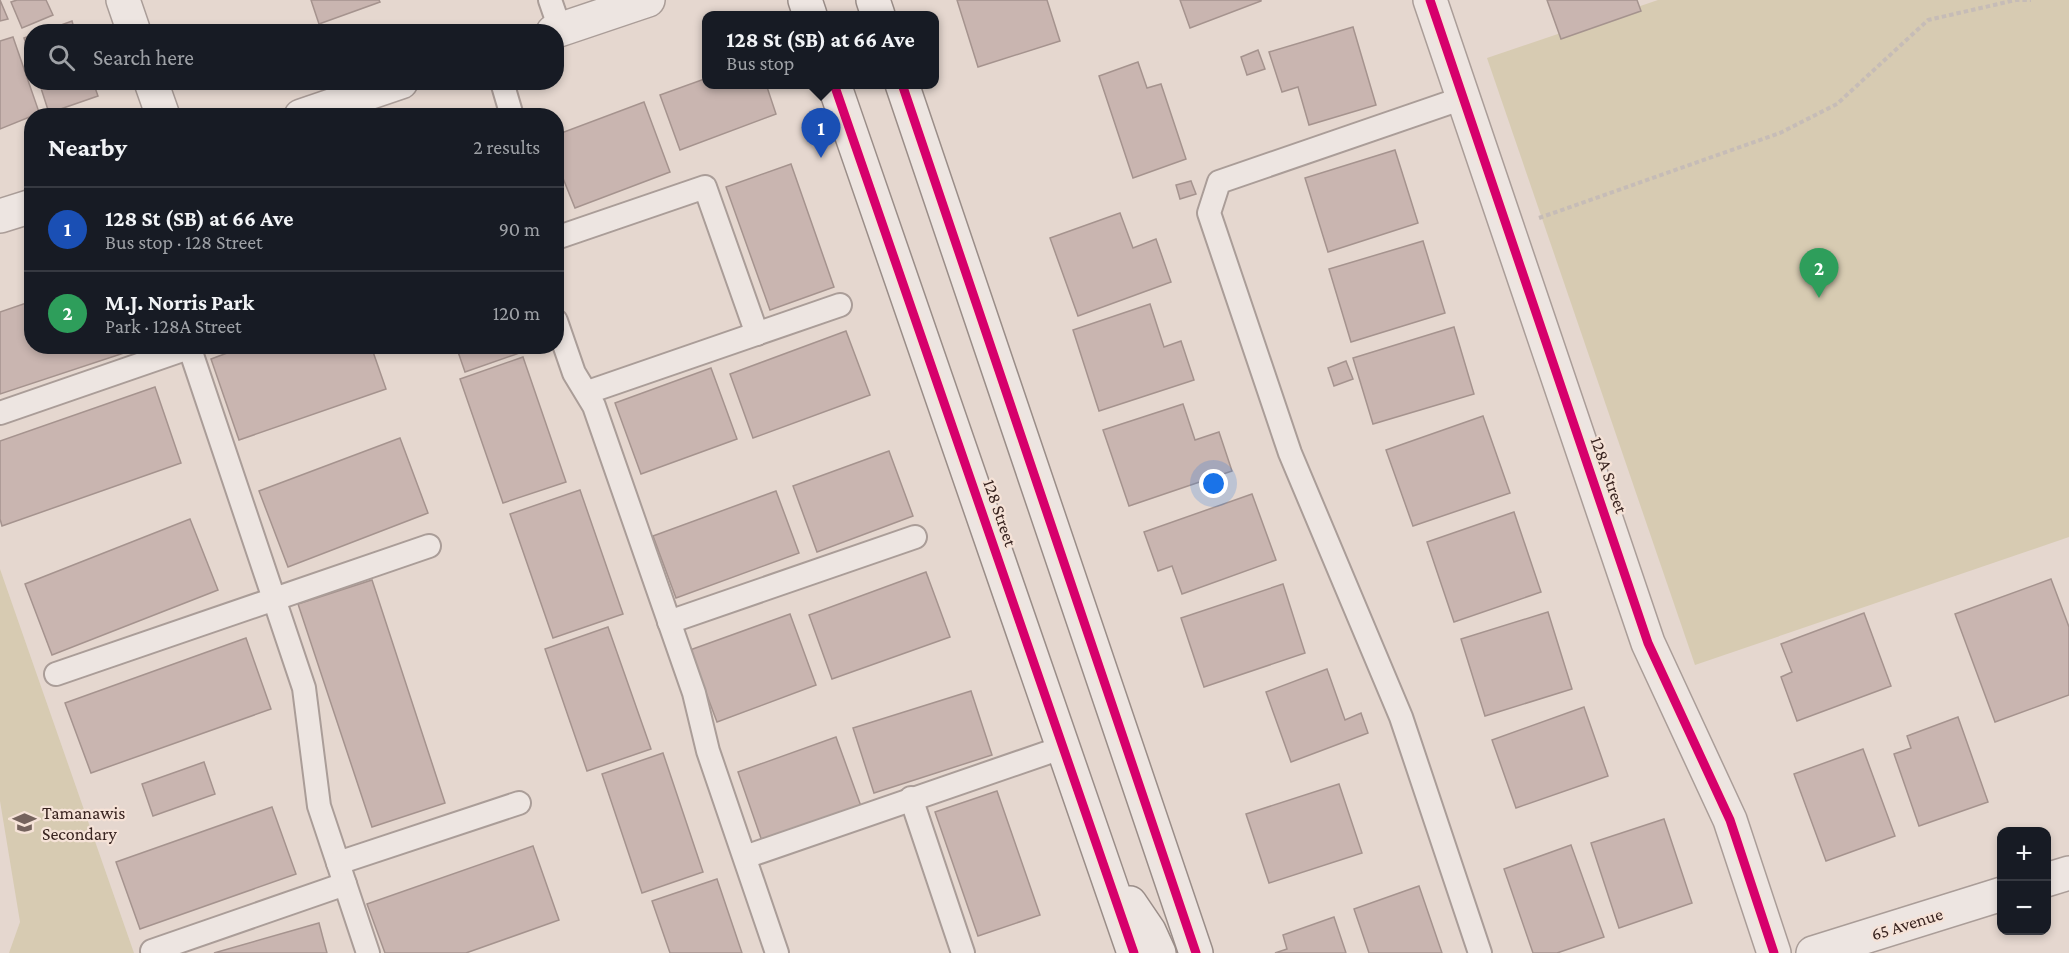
<!DOCTYPE html>
<html lang="en">
<head>
<meta charset="utf-8">
<style>
  body { margin:0; font-family:"Crimson Pro",serif; background:#242831; color:#f1f3f6 }
  .controls { position:absolute; right:18px; bottom:18px; display:grid; overflow:hidden; border-radius:12px; box-shadow:0 3px 9px #0003 }
  .controls button { width:54px; height:54px; display:grid; place-items:center; padding:0; border:0; border-bottom:2px solid #363941; background:#171b24; color:#f1f3f6; font:30px sans-serif }
  .you { position:absolute; left:1214px; top:484px; width:21px; height:21px; margin:-15px; border:4px solid #fff; border-radius:50%; background:#1a73e8; box-shadow:0 0 0 9px #1a73e833 }
  .badge { display:grid; place-items:center; width:39px; height:39px; border-radius:50%; background:#1a73e8; color:#fff; font-size:20px; font-weight:700 }
  .pin { position:absolute; translate:-50% -50px; filter:drop-shadow(0 2px 3px #0008) }
  .pin::after { content:''; position:absolute; top:32px; width:21px; height:18px; background:inherit; clip-path:polygon(0 0,100% 0,50% 100%) }
  .popup { position:absolute; left:702px; top:11px; width:237px; height:78px; box-sizing:border-box; display:grid; place-content:center; border-radius:12px; background:#171b24; filter:drop-shadow(0 2px 4px #0005); font-size:20px; white-space:nowrap; color:#9ea1a6 }
  .popup b { font-size:22px; color:#f1f3f6 }
  .popup::after { content:''; position:absolute; left:50%; top:100%; margin-left:-12px; border:12px solid transparent; border-top-color:#171b24 }
  .list { margin:0; padding:0; list-style:none }
  h2 { display:flex; justify-content:space-between; align-items:center; height:78px; margin:0; padding:0 24px; font-size:26px }
  h2 small { font-size:20px; font-weight:400; color:#9ea1a6 }
  .list li { display:grid; grid-template-columns:39px 1fr auto; gap:18px; align-items:center; box-sizing:border-box; height:84px; padding:0 24px; border-top:2px solid #363941 }
  .list b { display:block; font-size:22px; white-space:nowrap }
  .list p { margin:0; font-size:20px; white-space:nowrap; color:#9ea1a6 }
  .list em { font-size:20px; font-style:normal; color:#9ea1a6 }
  .icon { flex:none; width:33px; height:33px; fill:none; stroke:currentColor; stroke-width:2; stroke-linecap:round; stroke-linejoin:round }
  .map { position:relative; flex:none; width:2069px; height:953px; overflow:hidden }
  .search { position:absolute; background:#171b24; box-shadow:0 3px 9px #0003; left:24px; top:24px; width:540px; height:66px; display:flex; align-items:center; gap:15px; box-sizing:border-box; padding:0 21px; border-radius:24px; color:#9ea1a6; font-size:22px }
  .panel { position:absolute; background:#171b24; box-shadow:0 3px 9px #0003; left:24px; top:108px; width:540px; height:246px; border-radius:24px }
  .map>svg:first-child { display:block }
</style>
</head>
<body>
<div class="map">
<svg width="2069" height="953" viewBox="0 0 2069 953">
  <rect width="100%" height="100%" fill="#e5d7cf"/>
  <g fill="#d7cbb2">
    <polygon points="1658,0 2069,0 2069,537 1695,665 1487,58"/>
    <polygon points="0,569 134,953 9,953 20,922 0,801"/>
  </g>
  <g fill="#c9b5b0" stroke="#a5938e" stroke-width="1.5">
    <polygon points="0,0 8,19 0,21"/>
    <polygon points="17,0 46,0 53,15 22,28 11,2"/>
    <polygon points="311,0 379,0 380,2 319,24"/>
    <polygon points="957,0 1047,0 1060,41 978,67"/>
    <polygon points="1180,0 1261,0 1261,1 1190,28"/>
    <polygon points="1547,0 1637,0 1641,11 1561,39"/>
    <polygon points="72,21 75,32 42,32"/>
    <polygon points="1353,27 1376,105 1309,125 1298,87 1282,92 1269,52"/>
    <polygon points="32,35 32,61 24,38"/>
    <polygon points="13,37 40,115 32,116 0,129 0,41"/>
    <polygon points="1258,50 1265,69 1247,75 1241,57"/>
    <polygon points="1138,62 1147,88 1161,84 1186,159 1133,178 1099,76"/>
    <polygon points="707,78 707,84 766,84 776,114 680,150 660,95"/>
    <polygon points="39,82 93,82 98,96 49,113"/>
    <polygon points="644,102 670,172 575,208 556,161 556,135"/>
    <polygon points="1395,150 1418,223 1328,252 1305,178"/>
    <polygon points="791,164 834,287 770,310 726,187"/>
    <polygon points="1191,181 1196,194 1180,199 1176,185"/>
    <polygon points="1120,213 1133,248 1156,239 1171,282 1078,316 1050,238"/>
    <polygon points="1423,241 1445,313 1351,342 1329,269"/>
    <polygon points="32,301 32,346 132,346 133,350 0,394 0,312"/>
    <polygon points="1150,304 1164,347 1181,341 1194,380 1099,411 1073,330"/>
    <polygon points="1454,327 1474,394 1373,424 1353,358"/>
    <polygon points="846,331 870,395 753,438 730,374"/>
    <polygon points="246,346 371,346 386,389 239,440 211,359"/>
    <polygon points="456,346 530,346 531,349 465,372"/>
    <polygon points="523,357 566,482 503,503 460,379"/>
    <polygon points="1346,361 1353,379 1334,386 1328,368"/>
    <polygon points="711,368 737,439 641,474 615,403"/>
    <polygon points="155,387 181,463 2,526 0,519 0,441"/>
    <polygon points="1183,404 1195,440 1219,432 1232,471 1129,506 1103,430"/>
    <polygon points="1483,416 1510,493 1413,526 1386,450"/>
    <polygon points="400,438 428,513 288,567 259,491"/>
    <polygon points="889,451 913,516 817,552 793,486"/>
    <polygon points="580,490 623,614 553,638 510,514"/>
    <polygon points="776,491 799,553 676,598 653,536"/>
    <polygon points="1252,494 1276,560 1182,594 1172,566 1158,571 1144,532"/>
    <polygon points="1514,512 1541,592 1454,622 1427,542"/>
    <polygon points="190,519 218,590 52,655 25,584"/>
    <polygon points="926,572 950,637 832,679 809,615"/>
    <polygon points="2051,579 2069,627 2069,695 1995,722 1955,614"/>
    <polygon points="372,580 445,803 372,827 298,604"/>
    <polygon points="1283,584 1305,653 1204,687 1181,618"/>
    <polygon points="1548,612 1572,689 1485,716 1461,639"/>
    <polygon points="1864,613 1891,686 1797,721 1781,677 1792,672 1781,644"/>
    <polygon points="790,614 816,685 717,722 690,650"/>
    <polygon points="608,627 651,749 587,771 545,649"/>
    <polygon points="246,638 271,709 91,773 65,703"/>
    <polygon points="1327,669 1345,720 1361,713 1368,733 1291,762 1266,692"/>
    <polygon points="971,691 992,755 874,793 853,728"/>
    <polygon points="1584,707 1608,776 1516,808 1492,740"/>
    <polygon points="1958,717 1988,802 1919,826 1894,754 1911,748 1907,736"/>
    <polygon points="836,737 862,809 763,844 738,772"/>
    <polygon points="1863,749 1895,836 1826,861 1794,774"/>
    <polygon points="663,753 703,872 642,893 602,774"/>
    <polygon points="204,762 215,794 153,816 142,784"/>
    <polygon points="1339,784 1362,853 1269,883 1246,814"/>
    <polygon points="997,791 1040,915 978,936 935,812"/>
    <polygon points="272,807 296,874 140,929 116,862"/>
    <polygon points="1664,819 1692,903 1619,928 1591,843"/>
    <polygon points="1571,845 1604,937 1557,953 1533,953 1504,869"/>
    <polygon points="533,846 559,920 466,953 385,953 367,904"/>
    <polygon points="717,879 742,953 670,953 652,901"/>
    <polygon points="1419,886 1442,953 1369,953 1354,909"/>
    <polygon points="1334,917 1346,953 1275,953 1287,949 1283,935"/>
    <polygon points="319,923 327,953 214,953"/>
  </g>
  <g fill="none" stroke-linecap="round" stroke-linejoin="round">
    <defs>
      <g id="service">
        <polyline points="550,0 560,29"/>
        <polyline points="502,82 512,116"/>
        <polyline points="1463,98 1219,182 1209,213 1290,453 1401,717 1480,953"/>
        <polyline points="556,238 705,187 757,334"/>
        <polyline points="556,321 574,373 594,406 694,693 708,751 777,953"/>
        <polyline points="189,346 304,688 319,806 368,953"/>
        <polyline points="588,392 840,305"/>
        <polyline points="0,413 194,346"/>
        <polyline points="669,622 915,537"/>
        <polyline points="56,674 429,546"/>
        <polyline points="911,798 963,953"/>
        <polyline points="745,857 1064,747"/>
        <polyline points="338,863 519,803"/>
        <polyline points="152,951 345,884"/>
      </g>
      <g id="minor">
        <polyline points="123,0 134,32"/>
        <polyline points="1430,0 1648,643 1730,820 1774,953"/>
        <polyline points="553,32 648,0"/>
        <polyline points="151,82 163,116"/>
        <polyline points="301,116 401,82"/>
        <polyline points="0,216 32,206"/>
        <polyline points="2046,880 2069,873"/>
        <polyline points="1813,953 2002,894"/>
      </g>
      <g id="secondary">
        <polyline points="805,0 810,15"/>
        <polyline points="873,0 878,15"/>
        <polyline points="834,84 1134,953"/>
        <polyline points="902,84 1196,953"/>
        <polyline points="1130,903 1149,931 1159,953"/>
      </g>
    </defs>
    <use href="#service" stroke="#aa9d98" stroke-width="26"/>
    <use href="#minor" stroke="#aa9d98" stroke-width="36"/>
    <use href="#secondary" stroke="#9a8d88" stroke-width="36"/>
    <polyline stroke="#c6bcb7" stroke-width="4" stroke-dasharray="4.5 3" stroke-linecap="butt" points="1539,218 1780,133 1837,104 1928,20 2016,0 2031,0"/>
    <use href="#service" stroke="#ede5e1" stroke-width="22"/>
    <use href="#minor" stroke="#ede5e1" stroke-width="33"/>
    <use href="#secondary" stroke="#ede5e1" stroke-width="33"/>
    <defs>
      <g id="cycleway">
        <polyline points="1430,0 1648,643 1730,820 1774,953"/>
        <polyline points="834,84 1134,953"/>
        <polyline points="902,84 1196,953"/>
      </g>
    </defs>
    <use href="#cycleway" stroke="#f5e2d7" stroke-width="13"/>
    <use href="#cycleway" stroke="#d6006c" stroke-width="9"/>
  </g>
  <defs>
    <symbol id="school-bare" viewBox="-9 -9 18 18"><path d="M0-5L7-2L0 1L-7-2ZM-4 1L0 2.5L4 1V4Q0 6-4 4Z" fill="#75635d" stroke="#f5e2d7" stroke-width="2.5" paint-order="stroke"/></symbol>
  </defs>
  <g fill-rule="evenodd">
    <use href="#school-bare" x="8" y="806" width="33" height="33"/>
  </g>
  <g text-anchor="middle" stroke-width="4.5" stroke-linejoin="round" paint-order="stroke">
    <g font-size="18" fill="#392420" stroke="#f5e2d7">
      <text transform="translate(1609 475) rotate(71)" y="6">128A Street</text>
      <text transform="translate(1000 513) rotate(71)" y="6">128 Street</text>
      <text transform="translate(1907 924) rotate(-17)" y="6">65 Avenue</text>
    </g>
    <g font-size="18" fill="#392420" stroke="#f5e2d7" text-anchor="start">
      <text x="42" y="819">Tamanawis<tspan x="42" dy="21">Secondary</tspan></text>
    </g>
  </g>
</svg>
<div class="controls">
<button>+</button>
<button>−</button>
</div>
<div class="you"></div>
<div class="pin badge" style="left:821px;top:158px;background:#1a4fb4">1</div>
<div class="popup"><b>128 St (SB) at 66 Ave</b>Bus stop</div>
<div class="pin badge" style="left:1819px;top:298px;background:#2e9e5b">2</div>
<div class="search"><svg class="icon" aria-label="search" viewBox="0 0 24 24"><circle cx="10" cy="10" r="6"/><path d="M15 15l6 6"/></svg>Search here</div>
<section class="panel">
<h2>Nearby<small>2 results</small></h2>
<ul class="list">
<li><span class="badge" style="background:#1a4fb4">1</span><div><b>128 St (SB) at 66 Ave</b><p>Bus stop · 128 Street</p></div><em>90 m</em></li>
<li><span class="badge" style="background:#2e9e5b">2</span><div><b>M.J. Norris Park</b><p>Park · 128A Street</p></div><em>120 m</em></li>
</ul>
</section>
</div>
</body>
</html>
